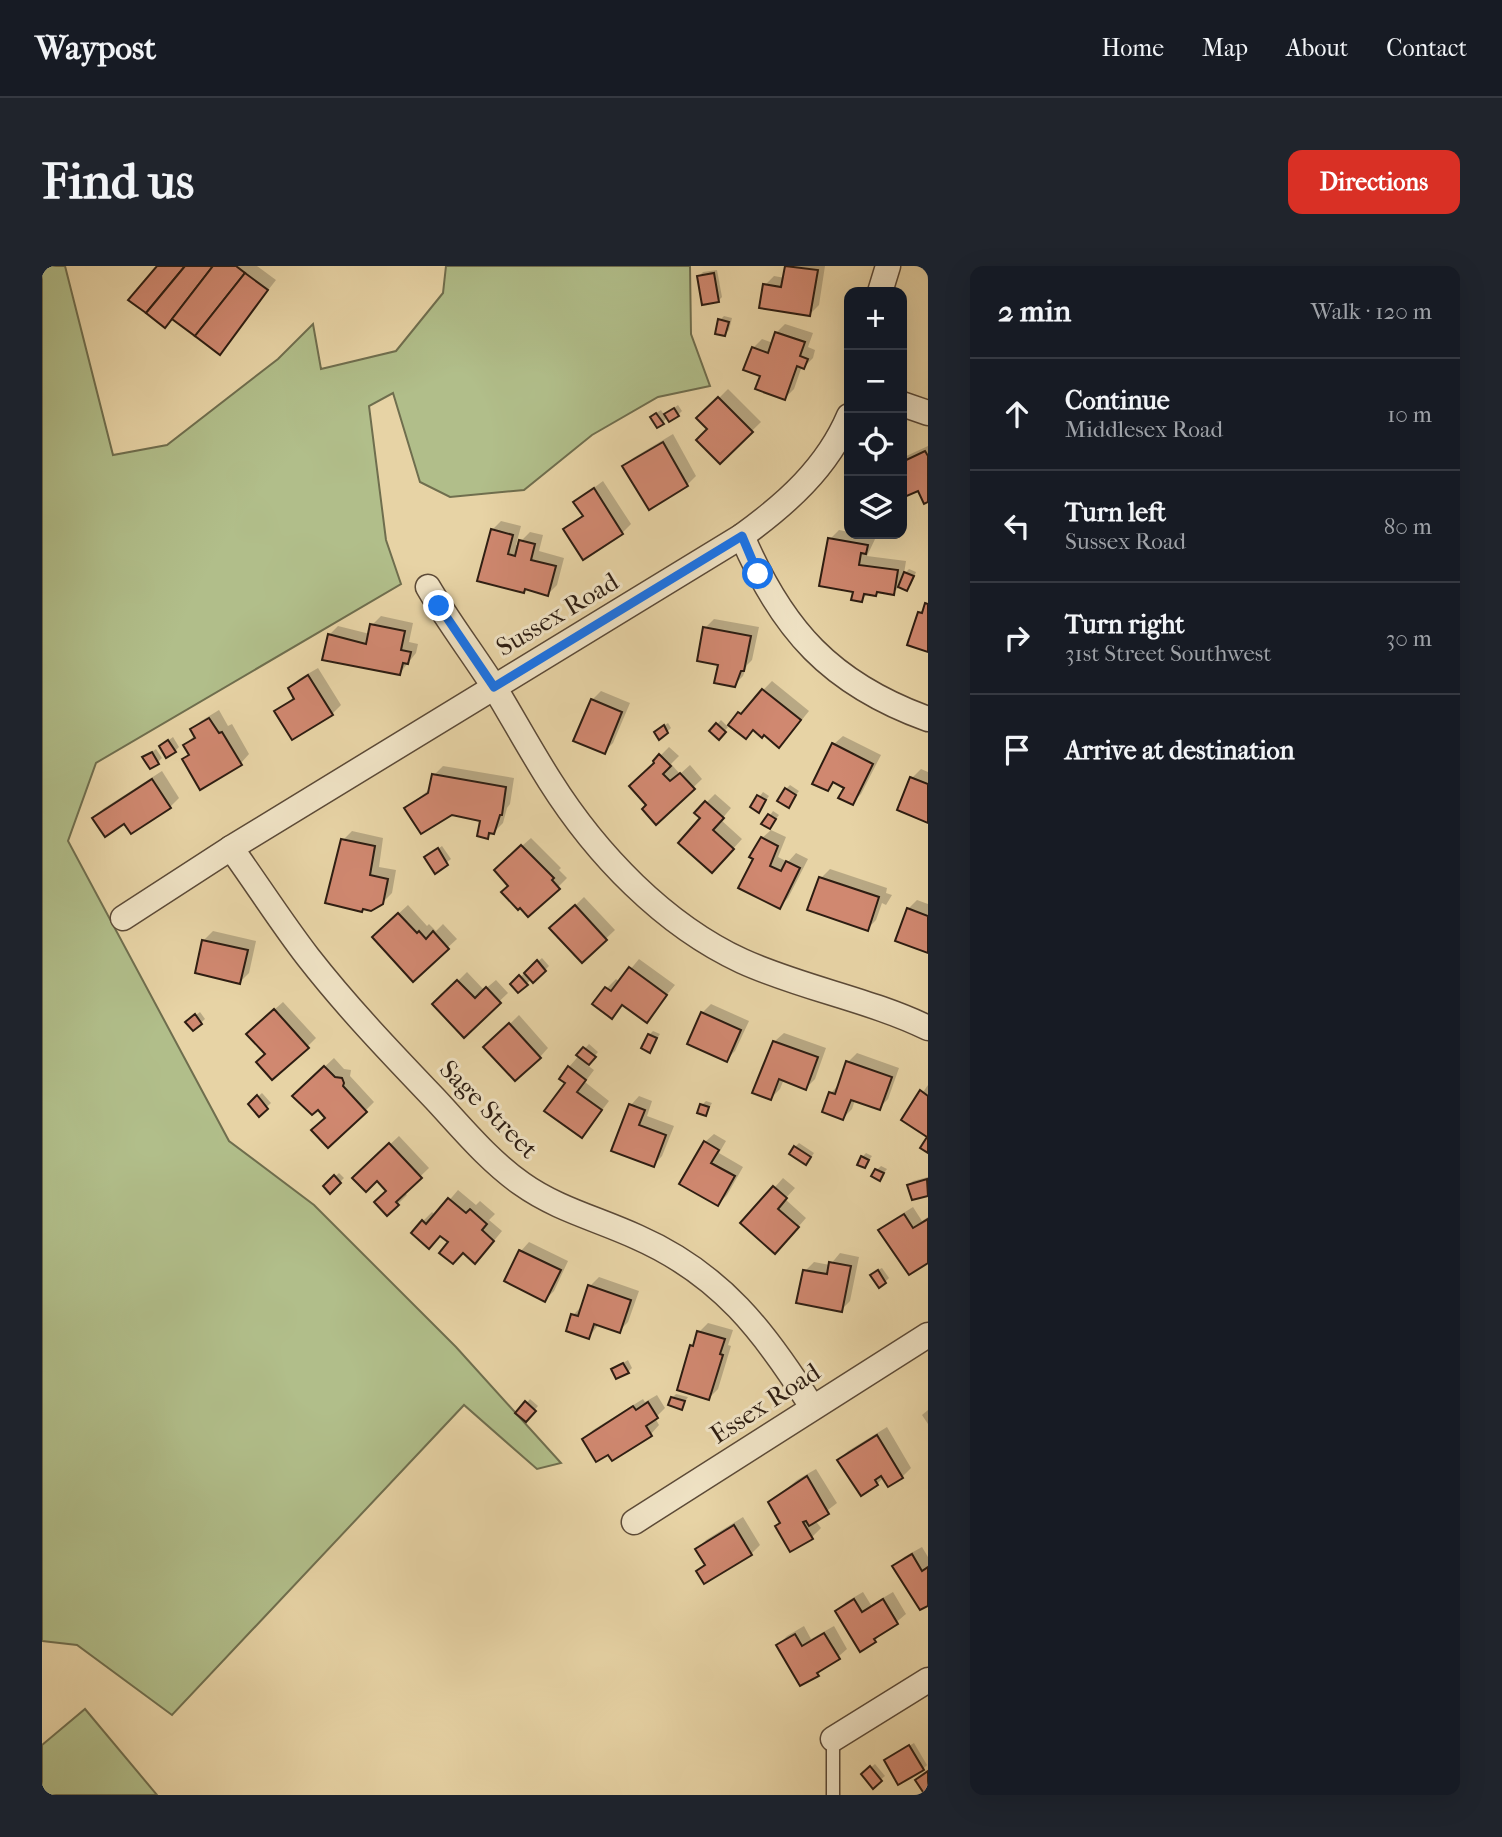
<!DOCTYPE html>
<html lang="en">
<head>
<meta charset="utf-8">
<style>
  body { margin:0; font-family:"IM FELL French Canon",serif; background:#20242c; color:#f1f3f6 }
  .controls { position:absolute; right:21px; top:21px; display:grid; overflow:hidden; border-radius:14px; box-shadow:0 7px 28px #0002 }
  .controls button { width:63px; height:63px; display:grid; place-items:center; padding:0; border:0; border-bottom:2px solid #363941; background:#171b24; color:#f1f3f6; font:35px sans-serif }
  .stop { position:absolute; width:21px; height:21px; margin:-16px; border:5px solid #1a73e8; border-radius:50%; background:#fff }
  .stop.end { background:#1a73e8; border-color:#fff; box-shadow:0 2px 7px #0008 }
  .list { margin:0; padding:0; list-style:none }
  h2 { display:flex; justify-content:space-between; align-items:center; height:91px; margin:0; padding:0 28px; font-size:30px }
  h2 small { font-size:23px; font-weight:400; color:#9ea1a6 }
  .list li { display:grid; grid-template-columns:46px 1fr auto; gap:21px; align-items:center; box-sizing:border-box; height:112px; padding:0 28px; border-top:2px solid #363941 }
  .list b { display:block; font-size:26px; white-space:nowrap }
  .list p { margin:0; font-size:23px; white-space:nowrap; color:#9ea1a6 }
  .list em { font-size:23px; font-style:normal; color:#9ea1a6 }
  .icon { flex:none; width:38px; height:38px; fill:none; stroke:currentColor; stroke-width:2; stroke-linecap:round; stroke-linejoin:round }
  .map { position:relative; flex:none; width:886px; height:1529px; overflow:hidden; border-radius:14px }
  header { display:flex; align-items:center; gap:42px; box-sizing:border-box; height:98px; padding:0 35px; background:#171b24; border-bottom:2px solid #363941 }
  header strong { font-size:33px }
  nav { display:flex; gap:38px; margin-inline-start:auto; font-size:24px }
  .intro { display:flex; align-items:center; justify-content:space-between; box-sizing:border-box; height:168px; padding:0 42px }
  h1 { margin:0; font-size:49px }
  .button { padding:18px 32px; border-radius:14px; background:#d93025; color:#fff; font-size:24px; font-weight:700 }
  main { display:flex; gap:42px; padding:0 42px }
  aside { flex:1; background:#171b24; border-radius:14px; box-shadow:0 7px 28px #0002 }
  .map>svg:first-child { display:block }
</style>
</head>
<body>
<header>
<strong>Waypost</strong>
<nav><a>Home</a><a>Map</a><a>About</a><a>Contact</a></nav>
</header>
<div class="intro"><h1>Find us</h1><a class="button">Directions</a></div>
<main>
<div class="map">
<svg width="886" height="1529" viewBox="0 0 886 1529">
  <rect width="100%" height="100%" fill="#e7d3a5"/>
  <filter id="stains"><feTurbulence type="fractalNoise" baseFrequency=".00286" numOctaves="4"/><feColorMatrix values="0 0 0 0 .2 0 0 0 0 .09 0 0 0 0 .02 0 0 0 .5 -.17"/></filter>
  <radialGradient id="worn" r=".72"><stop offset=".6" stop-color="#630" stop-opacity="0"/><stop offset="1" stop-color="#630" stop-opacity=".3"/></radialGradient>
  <g fill="#b1be8a" stroke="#6f6e4e" stroke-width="2">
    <polygon points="0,0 23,0 71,189 125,179 236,93 271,58 279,103 354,85 401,27 404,0 648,0 649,68 668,120 616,131 550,169 482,224 408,231 378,216 351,127 327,140 344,274 359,318 54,497 26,575 187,875 272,939 414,1081 519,1197 495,1203 422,1139 130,1449 35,1379 0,1375"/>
    <polygon points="43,1443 115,1529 0,1529 0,1479"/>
  </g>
  <g fill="#0003">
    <polygon points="118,0 215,0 234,14 178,86 131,52 123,60"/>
    <polygon points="745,0 783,0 777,39 768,48 723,19 732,10 743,12"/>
    <polygon points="675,4 680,31 676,35 657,10 661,6"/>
    <polygon points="682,50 690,52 687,64 683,68 678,54"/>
    <polygon points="743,58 771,67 766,81 773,84 771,92 762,101 760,100 752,123 743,132 711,82 720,73 731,77 735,66"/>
    <polygon points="686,123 719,156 678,196 667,163 657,152"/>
    <polygon points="636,139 640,145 636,149 626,151 620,157 614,147 619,144 622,149"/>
    <polygon points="631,168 654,210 645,219 582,200 591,192"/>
    <polygon points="886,180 886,234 883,236 877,222 860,230 860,192"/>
    <polygon points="561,215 589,258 580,267 541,292 523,264 542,248 533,236"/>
    <polygon points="459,255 479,260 474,279 478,280 479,275 488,266 501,269 497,285 522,292 515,319 506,328 484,322 481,325 450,264"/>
    <polygon points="797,264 807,266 807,268 834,271 825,290 864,295 862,308 867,303 874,306 869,319 865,323 858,320 851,327 837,325 833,328 826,327 820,334 788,273"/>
    <polygon points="339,350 371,357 367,376 376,378 374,387 358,407 287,369 296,360 328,368 330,359"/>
    <polygon points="672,353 717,361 710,394 705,399 701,410 692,419 678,397 663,362"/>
    <polygon points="276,402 299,439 290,448 235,445 253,430 248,422 257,413"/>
    <polygon points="730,415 767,445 746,471 688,458"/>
    <polygon points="559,425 588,437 571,477 562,486 550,434"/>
    <polygon points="177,444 186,460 190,458 207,488 199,497 142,493 148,487 143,479 153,469 150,464 159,455"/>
    <polygon points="679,454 686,461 677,472 669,465"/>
    <polygon points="626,457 629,462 625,466 618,462"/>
    <polygon points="801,470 839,489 819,528 810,537 804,521 793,516 786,523 792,478"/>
    <polygon points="131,471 137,481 133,485 119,480"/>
    <polygon points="627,481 637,490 629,498 638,508 648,499 660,513 614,557 607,539 613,495"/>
    <polygon points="114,483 120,492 116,496 107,488"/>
    <polygon points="401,500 472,512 468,538 465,542 461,557 452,566 445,571 440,554 409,547 364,542 388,523 392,509"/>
    <polygon points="879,503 886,506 886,555 857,543 870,512"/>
    <polygon points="120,505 137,532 128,541 83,556 53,552 61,543"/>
    <polygon points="748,519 757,525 746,540 744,523"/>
    <polygon points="721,526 727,530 720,540 710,541"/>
    <polygon points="673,528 689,542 679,554 700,573 679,596 661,552 654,547"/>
    <polygon points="731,545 737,549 728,561 722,558"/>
    <polygon points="729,564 744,571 736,591 746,596 754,587 766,593 746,632 737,641 720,572"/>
    <polygon points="310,565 341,572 337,601 354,604 350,627 340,637 301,574"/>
    <polygon points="489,572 519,602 517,604 525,612 516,621 468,620 463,595"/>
    <polygon points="400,580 409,593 393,605 389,588"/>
    <polygon points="788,603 845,622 844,627 850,629 844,639 840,637 834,654 825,663 779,612"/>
    <polygon points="542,631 573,664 540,695 510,662"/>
    <polygon points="875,634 886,638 886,685 856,674 866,643"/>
    <polygon points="366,639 385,660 387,658 394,665 401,658 415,673 371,713 341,662"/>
    <polygon points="171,665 214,675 207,707 198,716 155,706 162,674"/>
    <polygon points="500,692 507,700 492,715 490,713 476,725 470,718"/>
    <polygon points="597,693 633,719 604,754 582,737 570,751 553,738 565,722 574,713 578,716"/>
    <polygon points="425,706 442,724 454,714 466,727 422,769 393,738"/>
    <polygon points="241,736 274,772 265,781 225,788 215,759"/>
    <polygon points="669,738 707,755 693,785 684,794 660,747"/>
    <polygon points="158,746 163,753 152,763 150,752"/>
    <polygon points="477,749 506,782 498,791 444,781"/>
    <polygon points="611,765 618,768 608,784 607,769"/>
    <polygon points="742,767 784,782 773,813 764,822 742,813 738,823 729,832 714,826 733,775"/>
    <polygon points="547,778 556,786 545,799 552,804 543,816 567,835 548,860 525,816 527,801"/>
    <polygon points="815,787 857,802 846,833 837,842 813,834 810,843 801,852 789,827 798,817 806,796"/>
    <polygon points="292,792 302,803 309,804 308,810 332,836 323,845 285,851 261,821"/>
    <polygon points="886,819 886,869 862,853"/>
    <polygon points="220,827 229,837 217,848 208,838"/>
    <polygon points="597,830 610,835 605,850 632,860 620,890 612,899 589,839"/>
    <polygon points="664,835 670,837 664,848 660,839"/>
    <polygon points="672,868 684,875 677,887 701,901 685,929 676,938 663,876"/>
    <polygon points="357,870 387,902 362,926 365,929 346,948 346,925 335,913 312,912"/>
    <polygon points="757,877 772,887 768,893 753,881"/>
    <polygon points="824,887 830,890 823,900 820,891"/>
    <polygon points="839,900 845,903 838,912 835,904"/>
    <polygon points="297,907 302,912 288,926 283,920"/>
    <polygon points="886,911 886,928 871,932 867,919 871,915"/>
    <polygon points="741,912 753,922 743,933 764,952 742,977 701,957"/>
    <polygon points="416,924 434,939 438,935 453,948 447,954 460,965 442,987 409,976 399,968 387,981 381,955 390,946 394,950"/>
    <polygon points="871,941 880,955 886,951 886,995 867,1007 838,965 847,956"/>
    <polygon points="487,976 526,995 512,1025 503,1034 479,985"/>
    <polygon points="798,987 817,991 808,1035 799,1044 763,1005 772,996 788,999"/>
    <polygon points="840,1002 847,1012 843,1016 834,1005"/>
    <polygon points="557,1011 597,1025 586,1056 577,1065 557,1058 547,1071 531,1049 540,1040 548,1020"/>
    <polygon points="666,1057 691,1064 686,1079 689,1080 676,1123 667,1132 637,1123 650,1080 654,1076 657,1066"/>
    <polygon points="586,1094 590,1102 586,1106 571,1103"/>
    <polygon points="634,1128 646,1131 639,1142 630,1132"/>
    <polygon points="615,1129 623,1142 613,1152 617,1159 609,1168 567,1186 542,1173 551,1164 601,1133 603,1136"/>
    <polygon points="488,1133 496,1140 484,1154 476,1147"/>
    <polygon points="886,1144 886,1158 880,1149"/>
    <polygon points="845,1161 869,1202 860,1211 842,1211 835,1218 797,1194 806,1185"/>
    <polygon points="774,1203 795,1237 773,1254 779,1262 770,1271 739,1256 728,1237 755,1214"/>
    <polygon points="701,1251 718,1279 709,1288 663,1316 656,1305 664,1297 655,1283 664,1274"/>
    <polygon points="880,1281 886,1291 886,1337 879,1342 853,1300 862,1291"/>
    <polygon points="821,1326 829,1339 851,1326 864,1348 833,1374 795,1345 804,1336"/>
    <polygon points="762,1360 769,1373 792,1360 805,1383 775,1409 736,1379 745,1370"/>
    <polygon points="872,1477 885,1499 881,1503 848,1491"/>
    <polygon points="833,1498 843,1510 831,1520 821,1508"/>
  </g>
  <g fill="#d08870" stroke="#2d1d12" stroke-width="2">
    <polygon points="115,0 143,0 104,47 86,34"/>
    <polygon points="143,0 171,0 123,62 104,47"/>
    <polygon points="171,0 194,0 203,7 153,70 130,53"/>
    <polygon points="743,0 776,4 768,50 717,42 721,18 739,21"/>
    <polygon points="203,7 226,24 178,89 153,70"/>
    <polygon points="672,7 677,36 660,39 655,10"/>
    <polygon points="676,53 687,56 683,70 673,68"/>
    <polygon points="733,66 763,76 758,90 766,93 762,103 755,100 743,134 713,123 718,110 701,104 710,81 726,87"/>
    <polygon points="676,131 711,166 678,198 654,174 665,163 654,152"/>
    <polygon points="632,142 637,150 627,156 622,148"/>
    <polygon points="614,147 622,158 615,162 608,151"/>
    <polygon points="621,176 646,220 607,244 580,200"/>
    <polygon points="883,185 886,190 886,236 882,238 876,225 860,232 860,196"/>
    <polygon points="552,222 581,268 541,294 521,263 541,250 531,236"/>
    <polygon points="449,263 471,269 466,288 473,290 477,274 493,278 489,294 514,300 506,330 483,323 482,327 435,315"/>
    <polygon points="786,272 826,279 824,288 819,287 817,299 856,304 852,329 835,326 834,330 822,328 820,336 809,334 811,326 777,320"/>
    <polygon points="862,306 872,310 865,325 856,321"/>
    <polygon points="883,337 886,338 886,386 865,379 876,346 880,347"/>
    <polygon points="328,358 363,365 359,384 369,386 366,398 361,397 358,409 280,394 286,368 324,378"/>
    <polygon points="661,361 709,370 702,405 699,405 693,421 672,417 676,399 655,395"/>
    <polygon points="266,409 291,449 250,474 232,445 252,433 246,422"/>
    <polygon points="720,423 759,454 737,482 722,469 720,472 711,464 704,473 686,459 696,446 699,448"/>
    <polygon points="549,433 580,446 563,488 531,475"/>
    <polygon points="167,452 177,467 180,466 200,499 158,524 140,493 147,489 141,479 153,472 148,463"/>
    <polygon points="674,457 684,466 677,474 667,465"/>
    <polygon points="622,459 626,467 617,474 612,466"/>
    <polygon points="126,474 134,486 124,492 117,480"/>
    <polygon points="790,477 831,498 811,539 796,532 802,522 791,516 786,525 770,518"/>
    <polygon points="110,486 117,498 108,503 100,491"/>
    <polygon points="617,488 629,500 621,508 628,515 638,507 653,523 614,559 600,543 604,539 587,520 612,497 611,495"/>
    <polygon points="390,508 464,521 460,549 458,549 452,568 447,567 446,573 435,570 438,555 410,549 379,568 362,542 386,527"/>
    <polygon points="868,511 886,518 886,557 855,544"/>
    <polygon points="110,513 129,542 89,568 82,558 63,571 50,552"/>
    <polygon points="743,522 754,529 747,542 735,535"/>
    <polygon points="715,529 724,534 717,547 708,541"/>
    <polygon points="663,535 682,552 671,564 692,583 670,607 636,577 658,552 652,547"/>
    <polygon points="726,548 734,553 728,563 719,558"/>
    <polygon points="719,571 736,580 728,600 739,605 744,595 758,602 738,643 696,622 711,593 707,591"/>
    <polygon points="299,573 333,580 328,609 346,613 341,638 329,645 321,643 320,646 283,637"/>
    <polygon points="479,579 512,612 510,614 518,623 486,651 478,642 476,644 459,626 466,620 452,604"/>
    <polygon points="396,582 406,599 393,608 382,591"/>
    <polygon points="777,611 837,631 826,665 765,644"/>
    <polygon points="533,639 565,674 540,697 507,662"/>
    <polygon points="865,642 886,650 886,687 853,675"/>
    <polygon points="356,647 375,667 377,665 384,673 391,665 407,683 371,716 330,671"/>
    <polygon points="160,674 206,684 198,718 153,707"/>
    <polygon points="495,694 504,705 491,717 482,707"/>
    <polygon points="587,701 625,729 605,757 580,739 570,753 550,738 563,721 569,725"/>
    <polygon points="477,709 486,719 476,727 468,718"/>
    <polygon points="415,714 433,732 444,721 459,737 422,772 390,738"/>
    <polygon points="232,743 267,782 230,814 214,796 223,788 204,768"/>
    <polygon points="659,746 699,764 685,796 645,778"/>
    <polygon points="153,748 160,758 151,765 143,756"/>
    <polygon points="467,757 499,792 473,815 441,781"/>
    <polygon points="606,768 615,772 608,787 599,782"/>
    <polygon points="731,775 776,791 764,824 737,813 729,834 710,827"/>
    <polygon points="541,781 554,791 547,799 534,789"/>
    <polygon points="804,795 850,811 838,844 809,834 801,854 780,846 787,826 793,828"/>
    <polygon points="282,800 293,811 300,812 302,817 301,820 325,846 286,882 269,864 283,852 276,844 270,849 250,830"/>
    <polygon points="526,800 544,814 535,826 560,844 540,872 502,845 523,817 517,813"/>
    <polygon points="878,824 886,830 886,887 878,882 885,871 859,854"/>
    <polygon points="215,829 226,843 217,851 206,838"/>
    <polygon points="587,838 603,844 597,859 624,869 612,901 569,885"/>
    <polygon points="658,838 667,841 664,850 655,847"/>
    <polygon points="662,875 677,884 669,897 693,910 676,940 637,918"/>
    <polygon points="347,877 380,912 354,936 357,939 345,950 332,936 344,925 335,915 324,926 310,912"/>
    <polygon points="752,880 769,891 764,899 747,888"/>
    <polygon points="819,890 827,894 823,902 815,899"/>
    <polygon points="833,903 842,907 838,915 829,910"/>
    <polygon points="292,909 299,917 288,928 281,920"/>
    <polygon points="885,913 886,930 870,934 865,919"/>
    <polygon points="731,920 745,932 736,943 757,961 733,988 698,957"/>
    <polygon points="406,932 424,947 428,943 445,958 440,964 452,975 433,998 421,987 411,998 397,987 406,976 398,970 387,983 369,967 380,954 384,958"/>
    <polygon points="862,948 871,962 886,953 886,997 867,1009 836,964"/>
    <polygon points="477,984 519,1004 503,1036 462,1015"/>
    <polygon points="787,996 809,1000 800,1046 754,1037 761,1004 785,1008"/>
    <polygon points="836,1004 844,1017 837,1022 828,1009"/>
    <polygon points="546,1019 589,1034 578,1067 552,1058 547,1073 524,1065 529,1048 536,1050"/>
    <polygon points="655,1065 683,1073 678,1088 681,1089 667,1134 635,1124 648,1079 651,1080"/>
    <polygon points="581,1097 587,1107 574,1113 569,1103"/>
    <polygon points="629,1131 643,1135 640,1144 626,1139"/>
    <polygon points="483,1135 494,1145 484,1156 473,1147"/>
    <polygon points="606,1136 616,1152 604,1160 610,1170 570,1195 566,1189 554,1196 540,1173 591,1140 594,1144"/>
    <polygon points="835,1169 861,1212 846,1221 839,1210 833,1214 836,1219 819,1230 795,1194"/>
    <polygon points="765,1210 787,1248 767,1260 764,1255 761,1256 771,1273 748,1286 733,1260 738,1257 726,1236"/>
    <polygon points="692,1259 710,1289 662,1318 654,1305 663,1299 653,1283"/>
    <polygon points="870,1288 880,1305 886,1301 886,1340 878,1344 850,1300"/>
    <polygon points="812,1333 820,1346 841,1333 856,1358 832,1373 834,1376 818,1386 793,1345"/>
    <polygon points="782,1367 798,1393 775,1407 777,1410 758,1420 734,1379 753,1368 760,1380"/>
    <polygon points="867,1479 882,1504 856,1519 842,1494"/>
    <polygon points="828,1500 840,1515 831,1523 819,1508"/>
    <polygon points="886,1505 886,1529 883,1529 873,1514"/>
  </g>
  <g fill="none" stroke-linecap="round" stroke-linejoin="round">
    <defs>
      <polyline id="lane" points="791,1529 791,1473"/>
      <g id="street">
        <polyline points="838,26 846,0"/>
        <polyline points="860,138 886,147"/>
        <path d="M700,270C740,364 789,418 886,453"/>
        <path d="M386,321C407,357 432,389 454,424C472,454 489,485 508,515C554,588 622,659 700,695C759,722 829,734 886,762"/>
        <path d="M189,582C215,618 239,656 266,691C305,741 349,787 393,833C420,862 447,895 480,918C515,943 556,953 595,971C679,1008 723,1066 770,1141"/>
        <path d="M81,652L189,582L700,270C744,238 785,202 807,150"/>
        <polyline points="592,1256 886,1069"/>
        <polyline points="791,1473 886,1414"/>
      </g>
    </defs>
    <use href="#lane" stroke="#5c4a37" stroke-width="15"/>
    <use href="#street" stroke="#5c4a37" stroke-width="27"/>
    <use href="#lane" stroke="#efe2c4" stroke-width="12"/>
    <use href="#street" stroke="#efe2c4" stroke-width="24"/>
  </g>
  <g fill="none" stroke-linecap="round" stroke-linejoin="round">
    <polyline stroke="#1a73e8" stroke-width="9" points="397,340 452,421 700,270 716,308"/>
  </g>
  <g text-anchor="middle" stroke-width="6" stroke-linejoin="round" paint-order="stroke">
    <g font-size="26" fill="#2d1d12" stroke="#efe2c4">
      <text transform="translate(515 348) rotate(-31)" y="9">Sussex Road</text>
      <text transform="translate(447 843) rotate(45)" y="9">Sage Street</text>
      <text transform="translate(723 1137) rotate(-33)" y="9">Essex Road</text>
    </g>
  </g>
  <rect width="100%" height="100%" filter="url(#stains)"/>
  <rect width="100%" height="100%" fill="url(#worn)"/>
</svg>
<div class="controls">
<button>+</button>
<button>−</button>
<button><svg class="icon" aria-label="locate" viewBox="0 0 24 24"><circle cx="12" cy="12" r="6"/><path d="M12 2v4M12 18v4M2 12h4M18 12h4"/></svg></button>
<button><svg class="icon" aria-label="layers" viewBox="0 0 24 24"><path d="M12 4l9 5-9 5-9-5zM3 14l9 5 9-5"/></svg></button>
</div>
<div class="stop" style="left:716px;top:308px"></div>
<div class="stop end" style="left:397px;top:340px"></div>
</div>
<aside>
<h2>2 min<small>Walk · 120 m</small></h2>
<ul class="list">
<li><svg class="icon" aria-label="ahead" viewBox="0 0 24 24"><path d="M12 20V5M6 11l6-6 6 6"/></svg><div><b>Continue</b><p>Middlesex Road</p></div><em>10 m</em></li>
<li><svg class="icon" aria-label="left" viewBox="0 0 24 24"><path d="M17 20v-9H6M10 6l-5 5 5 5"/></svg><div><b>Turn left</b><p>Sussex Road</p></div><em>80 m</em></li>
<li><svg class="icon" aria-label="right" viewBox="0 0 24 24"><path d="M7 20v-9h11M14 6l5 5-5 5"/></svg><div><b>Turn right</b><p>31st Street Southwest</p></div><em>30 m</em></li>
<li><svg class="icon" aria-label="arrive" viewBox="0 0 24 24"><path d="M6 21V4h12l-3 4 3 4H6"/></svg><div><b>Arrive at destination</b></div></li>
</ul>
</aside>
</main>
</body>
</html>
